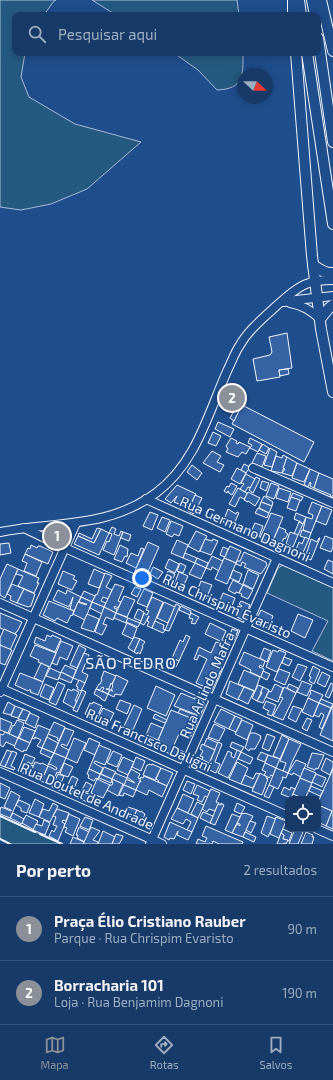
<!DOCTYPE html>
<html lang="pt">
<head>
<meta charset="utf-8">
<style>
  body { margin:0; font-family:"Exo 2",sans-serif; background:#20416f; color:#f1f3f6 }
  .controls { position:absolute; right:12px; bottom:12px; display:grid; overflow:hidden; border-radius:8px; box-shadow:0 2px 10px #0003 }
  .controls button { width:36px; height:36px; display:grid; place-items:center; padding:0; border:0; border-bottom:1px solid #36547d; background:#173a69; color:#f1f3f6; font:20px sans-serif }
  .compass { position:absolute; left:237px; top:68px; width:36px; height:36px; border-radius:50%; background:#173a69; box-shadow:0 2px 10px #0003; rotate:112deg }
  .you { position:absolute; left:142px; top:578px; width:14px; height:14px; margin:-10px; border:3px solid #fff; border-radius:50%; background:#1a73e8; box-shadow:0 0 0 6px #1a73e833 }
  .badge { display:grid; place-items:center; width:26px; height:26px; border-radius:50%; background:#8c9099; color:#fff; font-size:13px; font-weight:700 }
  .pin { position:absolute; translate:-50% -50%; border:2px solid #fff; box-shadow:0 1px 4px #0006 }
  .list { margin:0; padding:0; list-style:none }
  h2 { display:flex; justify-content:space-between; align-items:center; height:52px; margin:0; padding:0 16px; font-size:17px }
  h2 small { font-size:13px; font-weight:400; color:#9eadc0 }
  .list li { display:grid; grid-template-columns:26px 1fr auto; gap:12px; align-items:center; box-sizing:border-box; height:64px; padding:0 16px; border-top:1px solid #36547d }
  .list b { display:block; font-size:15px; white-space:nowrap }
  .list p { margin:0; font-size:13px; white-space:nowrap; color:#9eadc0 }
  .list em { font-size:13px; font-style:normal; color:#9eadc0 }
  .icon { flex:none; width:22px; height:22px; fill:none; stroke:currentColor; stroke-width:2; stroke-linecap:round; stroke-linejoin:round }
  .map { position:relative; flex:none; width:333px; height:844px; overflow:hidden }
  .search { position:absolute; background:#173a69; box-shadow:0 2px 10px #0003; left:12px; right:12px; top:12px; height:44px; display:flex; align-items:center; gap:10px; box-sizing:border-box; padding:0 14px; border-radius:8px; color:#9eadc0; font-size:15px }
  .sheet { height:180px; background:#173a69 }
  nav { display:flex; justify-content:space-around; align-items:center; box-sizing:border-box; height:56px; border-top:1px solid #36547d; background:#173a69; font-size:11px; color:#9eadc0 }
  nav a { display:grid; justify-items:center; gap:2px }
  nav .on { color:#8c9099 }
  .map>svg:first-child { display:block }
</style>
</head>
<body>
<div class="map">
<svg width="333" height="844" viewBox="0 0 333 844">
  <rect width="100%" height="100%" fill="#1f4e8c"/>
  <g fill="#245a82" stroke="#a8bbd7">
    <polygon points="0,0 56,0 54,1 44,15 15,15 15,53 25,53 21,77 29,97 75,124 141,142 87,189 51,204 21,210 0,207"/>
    <polygon points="92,0 237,0 239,15 116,15"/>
    <path d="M174,53H243C243,75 244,89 217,90L198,70Z"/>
    <polygon points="283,565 333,587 333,661 312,651 328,621 267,593 278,568"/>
    <polygon points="0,816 62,844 10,844 0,839"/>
  </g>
  <g fill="#3563a3" stroke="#f2f6ff">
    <polygon points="287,333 292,368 279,370 280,377 257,381 253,359 270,355 272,352 269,337"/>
    <polygon points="288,369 289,374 280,376 279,370"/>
    <polygon points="228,392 239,397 237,404 225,399"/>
    <polygon points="242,405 314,442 304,462 232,424"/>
    <polygon points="236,407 240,409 234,421 230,418"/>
    <polygon points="218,422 234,429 230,437 215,429"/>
    <polygon points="213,432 221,436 216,446 208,443"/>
    <polygon points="231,438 237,441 236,443 238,444 239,442 250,447 246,454 242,452 238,457 226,452 228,449 226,446"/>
    <polygon points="250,438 262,444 258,452 250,448 252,445 248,443"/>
    <polygon points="263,444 269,448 266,454 259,450"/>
    <polygon points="270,448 277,452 272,467 264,465"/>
    <polygon points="212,451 221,456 217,462 224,465 220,472 203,463"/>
    <polygon points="257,453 266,456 262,467 252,463"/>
    <polygon points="283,455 287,457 282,473 271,471 276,456 282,458"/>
    <polygon points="287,457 297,463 292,476 282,473 285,469 283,468"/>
    <polygon points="297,463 310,469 304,482 292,478"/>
    <polygon points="244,464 250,467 246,473 241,470"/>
    <polygon points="192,465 202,473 197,480 187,472"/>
    <polygon points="237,468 246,473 240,484 231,479"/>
    <polygon points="310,469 319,473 314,488 310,486 311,483 310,482 308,487 304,485"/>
    <polygon points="319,473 333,479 333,498 330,496 331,495 314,488"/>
    <polygon points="246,474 255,479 251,488 248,487 245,492 240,489 244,484 241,483"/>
    <polygon points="256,477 260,479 253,493 249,490"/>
    <polygon points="262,481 269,483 266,491 260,488"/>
    <polygon points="231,483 237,486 232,495 229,493 228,491 227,493 224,491 227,486 229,487"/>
    <polygon points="271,483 279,486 274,499 266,496"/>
    <polygon points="177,485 196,494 191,504 188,502 186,507 174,502 177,496 171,503 165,499"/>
    <polygon points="238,488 248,494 244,499 240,497 235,507 229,504"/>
    <polygon points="279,488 291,492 288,502 276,498"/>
    <polygon points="248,492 260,498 255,506 248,501 248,502 244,500"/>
    <polygon points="293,493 303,497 301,501 291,497"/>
    <polygon points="195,495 202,498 194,514 188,511"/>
    <polygon points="264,496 273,502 272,506 261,502"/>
    <polygon points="291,497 300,500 296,511 287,508"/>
    <polygon points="261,502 272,506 269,513 259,508"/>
    <polygon points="312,502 322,506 311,533 303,530 306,517 312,519 313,515 308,513"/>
    <polygon points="322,506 332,510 326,525 316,521"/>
    <polygon points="258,508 269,513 267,518 255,513"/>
    <polygon points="228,509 236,514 237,512 239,513 233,526 223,522"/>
    <polygon points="150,512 158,515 152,530 143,526"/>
    <polygon points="271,513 283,517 272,543 260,538"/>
    <polygon points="296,513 306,517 303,524 301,523 301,522 294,519"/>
    <polygon points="162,517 170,520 165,532 157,528"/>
    <polygon points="171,521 183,526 179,536 174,534 172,537 166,534"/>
    <polygon points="299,522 303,524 298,535 294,534"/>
    <polygon points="255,523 263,526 259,537 250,534"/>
    <polygon points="112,527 116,529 114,534 119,536 121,531 123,532 114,555 103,550 107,541 109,542 112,534 109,533"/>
    <polygon points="279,527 286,530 285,532 288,534 285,539 284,538 280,546 272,543"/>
    <polygon points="97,528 101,529 94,543 78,536 79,533 92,539"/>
    <polygon points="101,529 109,533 99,555 74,544 78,536 94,543"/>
    <polygon points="302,530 311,533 309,539 300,536"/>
    <polygon points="196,531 207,536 199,552 188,546"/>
    <polygon points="123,532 131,535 129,541 121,538"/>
    <polygon points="290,532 298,535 293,547 286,544"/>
    <polygon points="325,536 333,539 333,547 331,552 320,548"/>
    <polygon points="305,537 309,539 302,555 295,552 299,542 302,544"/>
    <polygon points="319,538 320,538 311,560 305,558 311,539 317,542"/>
    <polygon points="205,539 212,541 213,539 218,541 211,555 200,551"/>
    <polygon points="177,540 188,545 183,558 171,553"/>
    <polygon points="148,542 159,547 146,576 135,571"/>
    <polygon points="9,543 11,553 0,555 0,544"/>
    <polygon points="31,545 37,548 38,546 40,546 53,552 48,564 25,554 28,548 30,549"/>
    <polygon points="120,545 128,549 127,557 125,556 122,562 114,559"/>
    <polygon points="230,546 241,551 236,563 224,558"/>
    <polygon points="223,547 228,549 225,557 220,555"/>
    <polygon points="141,548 144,549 136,568 126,563 131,553 138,556"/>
    <polygon points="244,552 266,562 267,565 261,574 244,567 246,564 242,562 241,566 236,564 237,561 240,561"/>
    <polygon points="185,553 197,558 195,563 183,558"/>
    <polygon points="25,554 42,562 36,576 24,571 27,563 22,561"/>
    <polygon points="212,556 223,561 219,571 212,567 211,570 206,568"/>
    <polygon points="197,558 208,563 206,568 195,563"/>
    <polygon points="224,558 236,563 227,584 215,579"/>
    <polygon points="169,559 179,564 175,573 165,568"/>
    <polygon points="328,560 333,562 333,574 324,569"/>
    <polygon points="180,563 186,566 183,573 177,571"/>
    <polygon points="195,563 206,568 201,579 189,574"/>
    <polygon points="7,564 18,569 5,598 0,595 0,579"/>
    <polygon points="153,567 163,572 158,579 150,574"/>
    <polygon points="18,569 39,578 37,583 39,583 34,593 18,586 23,576 16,574"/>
    <polygon points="94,569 105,574 99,588 88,584"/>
    <polygon points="233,570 242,574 239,582 230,578"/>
    <polygon points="248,570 259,575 253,589 243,584"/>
    <polygon points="63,571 75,576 73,579 77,581 72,590 58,584"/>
    <polygon points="168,571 175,574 170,586 163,583"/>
    <polygon points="179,572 188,576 182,589 174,585"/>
    <polygon points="105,573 112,576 106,587 112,590 108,599 103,597 101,601 106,603 104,607 92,602 96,594 97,595"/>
    <polygon points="233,580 243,585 239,593 236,592 235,594 228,590"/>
    <polygon points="201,581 212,585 206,599 196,594"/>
    <polygon points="12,584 24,589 17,603 10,600 11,596 7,594"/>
    <polygon points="115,584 124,587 118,601 121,602 118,608 115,606 114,608 117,609 116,613 104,607"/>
    <polygon points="243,585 253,590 248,599 241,596 242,594 239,593"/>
    <polygon points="135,587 141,589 137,597 131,594"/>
    <polygon points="24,589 35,594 31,606 28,607 17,603"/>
    <polygon points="144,589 153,593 147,607 137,603"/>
    <polygon points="58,590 66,594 67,590 81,597 74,611 70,609 73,597 69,607 53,600"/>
    <polygon points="84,591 95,596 92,602 81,597"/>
    <polygon points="223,593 235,598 230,611 218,605"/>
    <polygon points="124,596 135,600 127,617 116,613"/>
    <polygon points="81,597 92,602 85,620 73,614 78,602 86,605 87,604 79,602"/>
    <polygon points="152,597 163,602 152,628 147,626 149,622 147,621 149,616 144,625 140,623 144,613 147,615 149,611 146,610"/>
    <polygon points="49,601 74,611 72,616 71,615 67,623 57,618 55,621 43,615"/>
    <polygon points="241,601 250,605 243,620 237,617 239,613 236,612 238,606 241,607 242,606 239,604"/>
    <polygon points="92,602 104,607 102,614 90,608"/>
    <polygon points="164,602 175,607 168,623 157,618"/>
    <polygon points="176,604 180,606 169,631 165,630"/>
    <polygon points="181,606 191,611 190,615 179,610"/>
    <polygon points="104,607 116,613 113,620 106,617 103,624 107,625 102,635 95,632"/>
    <polygon points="138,609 144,612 141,621 134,618"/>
    <polygon points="261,610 273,616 268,628 260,625 261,623 255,622"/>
    <polygon points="0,613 22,622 17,632 16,632 15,634 0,628"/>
    <polygon points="116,613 128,618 126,623 114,618"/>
    <polygon points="191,613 199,617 195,624 191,623 193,619 189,618"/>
    <polygon points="87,614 99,619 94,632 81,628"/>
    <polygon points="298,614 313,620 305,638 291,631"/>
    <polygon points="128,618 140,623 138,627 126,622"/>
    <polygon points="155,621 164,625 163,629 165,630 163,633 152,628"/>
    <polygon points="127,623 137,628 133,639 122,634"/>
    <polygon points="210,623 226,631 222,640 230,643 220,667 222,668 212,690 196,683 207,659 199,655 197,660 194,659 199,647 211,653 216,642 219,643 220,641 205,634"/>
    <polygon points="4,629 17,635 10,650 0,645 0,638"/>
    <polygon points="232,629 238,631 234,640 232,639 234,637 230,635"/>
    <polygon points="47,635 51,637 52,635 61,639 55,652 34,643 36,637 45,641"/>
    <polygon points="186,635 190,637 179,661 172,658 180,640 183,642"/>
    <polygon points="134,637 140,639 134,652 128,648"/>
    <polygon points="140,639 145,642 142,646 143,647 140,654 138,652 137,654 134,652"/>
    <polygon points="61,641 73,646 67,660 60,657 57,665 52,663"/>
    <polygon points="0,645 12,650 5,665 0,663"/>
    <polygon points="35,645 56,653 50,667 38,662 39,660 30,656"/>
    <polygon points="79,645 86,649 77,668 70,665"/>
    <polygon points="264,648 271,651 267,662 260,658"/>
    <polygon points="273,650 278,652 279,650 286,653 277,672 266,667"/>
    <polygon points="244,652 265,661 263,667 260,665 259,667 264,669 261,677 250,672 251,670 239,664"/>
    <polygon points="84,653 89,655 82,672 88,675 85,683 73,678"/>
    <polygon points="284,657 292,660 289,666 282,663"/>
    <polygon points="172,658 179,661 176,667 170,664"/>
    <polygon points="41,663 49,667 43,682 34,678"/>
    <polygon points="298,664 307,667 300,681 292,677"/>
    <polygon points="65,665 76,670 73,678 61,672"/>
    <polygon points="313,666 320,670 314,684 309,681 311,677 309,676"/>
    <polygon points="50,668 61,673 58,680 46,676"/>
    <polygon points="279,669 290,673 285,685 274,680"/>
    <polygon points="244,670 260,677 255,691 238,684"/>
    <polygon points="104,671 116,676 112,684 111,683 109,689 106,689 110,690 108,694 102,691 104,688 102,687 100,690 96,689 99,684 100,684 102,680 101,679"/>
    <polygon points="263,671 270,674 267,680 261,677"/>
    <polygon points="61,672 73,678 71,683 59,678"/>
    <polygon points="322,672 330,676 325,687 317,683"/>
    <polygon points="20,673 43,682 38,695 30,692 31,690 29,690 28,691 15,685"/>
    <polygon points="116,675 128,681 121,695 115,694 114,697 108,694 110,690 113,691 111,690 113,686 112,685"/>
    <polygon points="79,680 85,683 81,691 77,689 78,687 76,686"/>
    <polygon points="230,681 244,687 238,700 226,694"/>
    <polygon points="302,681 312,685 307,696 297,692"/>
    <polygon points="58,682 65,685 56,705 49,702"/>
    <polygon points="331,683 333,684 333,689 329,698 325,696"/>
    <polygon points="45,684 54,688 49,700 40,696"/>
    <polygon points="275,684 283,688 278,702 266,697 269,691 271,692"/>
    <polygon points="289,684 298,688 296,693 287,688"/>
    <polygon points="258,685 263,687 261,692 260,692 261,693 257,701 252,698"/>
    <polygon points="156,686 175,695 166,716 147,708"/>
    <polygon points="244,687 254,691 248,704 238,699"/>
    <polygon points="263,687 269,690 263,703 257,701 262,693 261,692"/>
    <polygon points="284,687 296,693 283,720 273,716 283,698 280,697"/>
    <polygon points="68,689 72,691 73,689 79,692 75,701 77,701 74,708 63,702"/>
    <polygon points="96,689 108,694 105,701 101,699 101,698 94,694"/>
    <polygon points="82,690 86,692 77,712 73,710"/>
    <polygon points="311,690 323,695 319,703 308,698 311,693 310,692"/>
    <polygon points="181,693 195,699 195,697 203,701 205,705 200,716 174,706"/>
    <polygon points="308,698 319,703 313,717 302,712"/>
    <polygon points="321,699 333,704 331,708 319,703"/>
    <polygon points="120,700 131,704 127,714 116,709"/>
    <polygon points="266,701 276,705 272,716 267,714 269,711 263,708"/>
    <polygon points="8,702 15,706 11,715 3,713"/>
    <polygon points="93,702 102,706 96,720 87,716 87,715 85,714 90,703 92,704"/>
    <polygon points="319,703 331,708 322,729 319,727 324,715 321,713 319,717 314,715"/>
    <polygon points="134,705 142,709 133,730 124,726"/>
    <polygon points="333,705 333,741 320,735"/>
    <polygon points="15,706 23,709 18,718 11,716"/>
    <polygon points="293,706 302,709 296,722 288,718"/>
    <polygon points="103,708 114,713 109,723 98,718"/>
    <polygon points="23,709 30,712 26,721 18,719"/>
    <polygon points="180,709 197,716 195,721 178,713"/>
    <polygon points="221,709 235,716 229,729 214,722"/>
    <polygon points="171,710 198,721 190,738 179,734 173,747 184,752 181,759 157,748 160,741 158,740"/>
    <polygon points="30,713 39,717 35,728 25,723"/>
    <polygon points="155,714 167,720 165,723 153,718"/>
    <polygon points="235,716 242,719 236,732 229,729"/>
    <polygon points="0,718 12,723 8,733 0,730"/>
    <polygon points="307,718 312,720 307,731 302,728"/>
    <polygon points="17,720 24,723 18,738 9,734 13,725 14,726"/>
    <polygon points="242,720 253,725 247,740 235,734"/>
    <polygon points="54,722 65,727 59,741 57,740 58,738 48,734"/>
    <polygon points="151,723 163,728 158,740 146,735"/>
    <polygon points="214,724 225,729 219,741 208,737"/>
    <polygon points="38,725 50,730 42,748 37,746 41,740 35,737 35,739 32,738"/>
    <polygon points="24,727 35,731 30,743 19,738"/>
    <polygon points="65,728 74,731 67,746 62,744 61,746 69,750 66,758 54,753"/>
    <polygon points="5,732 18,738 15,746 6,742 3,747 0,745 0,734 3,735"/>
    <polygon points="250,733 255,733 261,736 260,738 261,738 255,749 250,749 249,751 245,748"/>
    <polygon points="267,734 275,737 269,751 262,748"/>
    <polygon points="282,735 289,739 280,759 273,756"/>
    <polygon points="47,737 58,743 54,753 42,748"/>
    <polygon points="18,738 30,743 26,751 24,750 23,752 15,748 14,747"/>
    <polygon points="74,738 86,743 77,763 66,758"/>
    <polygon points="89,738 100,743 95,755 84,750"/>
    <polygon points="207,738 218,743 215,750 204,745"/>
    <polygon points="289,739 301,744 292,762 288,773 283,771 286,763 280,761"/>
    <polygon points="218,742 222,744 215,762 220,764 216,773 207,769"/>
    <polygon points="232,742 244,747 241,752 230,747"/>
    <polygon points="202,744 215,750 209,763 202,760 203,757 200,756 203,751 200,749"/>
    <polygon points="99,745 111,750 105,765 95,761 94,763 103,768 100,774 89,769"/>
    <polygon points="42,748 54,753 51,758 40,753"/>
    <polygon points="7,750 12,752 5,767 0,765"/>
    <polygon points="237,750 241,752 228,778 218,773 228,751 232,753 231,756 234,758"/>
    <polygon points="12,751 17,753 11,766 15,768 14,770 5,767"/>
    <polygon points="113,751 122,755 117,767 107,763"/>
    <polygon points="241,752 253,758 250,764 238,759"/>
    <polygon points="261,752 268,755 265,762 257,759"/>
    <polygon points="54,753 66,758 59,773 57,772 51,786 41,781 48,766 56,770 57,768 50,764 48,765"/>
    <polygon points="312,753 324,755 318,769 316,768 315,770 307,767"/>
    <polygon points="25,754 35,758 32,764 28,762 27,763 30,766 31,765 34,766 30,776 18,771"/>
    <polygon points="268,755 280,759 276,768 265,763"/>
    <polygon points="123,757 134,762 128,775 117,770"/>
    <polygon points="136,757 145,761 141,771 132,767"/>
    <polygon points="197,757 209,763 206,771 194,766 195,764 194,763"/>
    <polygon points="326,758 333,762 333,767 330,775 321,770"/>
    <polygon points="296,760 306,764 301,777 293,773 292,775 288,773"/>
    <polygon points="35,762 41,764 42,763 48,766 42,779 30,774"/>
    <polygon points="237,762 248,768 241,784 229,779"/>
    <polygon points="64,763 73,767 68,777 60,774"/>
    <polygon points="265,763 276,768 273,776 271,775 269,778 264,775 266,772 262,770"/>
    <polygon points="149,764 152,765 152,764 161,768 155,780 143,775 147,765 148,765"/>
    <polygon points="104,767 116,772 112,779 101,774"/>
    <polygon points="161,768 173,773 167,786 158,782 159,781 156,779"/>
    <polygon points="276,768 288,773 286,778 282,777 283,778 278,789 269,785"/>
    <polygon points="304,768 316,773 312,783 300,778"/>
    <polygon points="89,769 100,774 98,779 96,778 94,781 88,778 89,775 87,774"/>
    <polygon points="131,769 140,774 138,778 141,779 136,790 124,785 126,779 135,783 127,777"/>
    <polygon points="333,769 333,829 326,826 332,811 318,805 318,802"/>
    <polygon points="115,773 127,778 124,785 112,779"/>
    <polygon points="256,773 260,774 253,788 241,784 245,775 253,779"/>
    <polygon points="260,773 267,777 266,778 268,779 262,795 252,791"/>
    <polygon points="58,774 64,776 61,783 64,785 61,791 52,787"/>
    <polygon points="100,774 112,779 111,783 99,778"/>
    <polygon points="316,774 326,778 322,787 312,782"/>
    <polygon points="72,776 78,779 72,793 65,791"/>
    <polygon points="144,776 167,786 162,797 149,790 147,795 136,790 140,781 141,782 140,780 141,777 143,778"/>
    <polygon points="300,778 312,783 305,799 293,794"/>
    <polygon points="97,779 110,785 103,798 91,793"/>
    <polygon points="112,779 123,784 118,796 107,790 110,785 112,785 113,782 112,781"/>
    <polygon points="187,781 195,784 191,794 183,790"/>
    <polygon points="86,782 92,785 88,792 82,790"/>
    <polygon points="0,783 10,788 5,799 0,797"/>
    <polygon points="124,785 136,790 133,797 124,793 123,796 119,795"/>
    <polygon points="197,785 210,791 208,797 205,796 202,802 197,800 199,796 193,794"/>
    <polygon points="269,785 274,787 269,798 264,796"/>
    <polygon points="311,786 323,791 320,796 309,791"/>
    <polygon points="284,787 290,790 291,787 295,789 291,798 281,794"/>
    <polygon points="211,789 220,793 216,802 219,803 215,811 209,809 207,812 202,809"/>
    <polygon points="79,790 91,795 87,802 78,798 80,794 78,793"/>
    <polygon points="11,791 20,796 10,818 0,814 0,810 1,807 11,811 11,810 4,807"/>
    <polygon points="183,794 194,799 188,813 177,808"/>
    <polygon points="35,799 44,804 39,817 29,813"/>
    <polygon points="19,800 30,805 27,813 21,811 21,808 16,805"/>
    <polygon points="197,802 204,805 198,818 191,814"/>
    <polygon points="53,803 58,806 50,822 39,817 43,809 49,811"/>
    <polygon points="221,803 224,805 215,825 210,823 218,804 221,805"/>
    <polygon points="237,803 245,807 241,814 234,811"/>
    <polygon points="318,805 332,811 326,826 318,822"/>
    <polygon points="128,807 137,810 133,818 125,814"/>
    <polygon points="177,808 198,818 192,832 187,830 191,822 186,819 183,824 171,819"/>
    <polygon points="57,809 69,813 66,821 63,820 62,822 65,824 58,841 49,836 52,830 54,832 57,826 53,825 56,817 53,816"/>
    <polygon points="137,810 141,812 141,811 145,814 142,822 133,818"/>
    <polygon points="203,812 213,816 210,823 200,818"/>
    <polygon points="13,813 24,819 22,824 10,818"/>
    <polygon points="242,813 244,814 245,813 253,816 243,837 232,833 237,824 240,826 240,824 237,823"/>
    <polygon points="69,814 80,819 73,836 65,832 67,828 64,827"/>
    <polygon points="232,814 240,817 232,833 225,830"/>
    <polygon points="26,815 38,821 34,830 22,823"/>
    <polygon points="267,816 276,819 268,837 261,833"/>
    <polygon points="85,817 93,820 89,830 80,826"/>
    <polygon points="276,817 286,821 279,838 270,834"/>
    <polygon points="44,820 50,823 45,835 33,830 36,824 42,826"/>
    <polygon points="250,821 256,823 251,833 246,830"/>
    <polygon points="170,822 192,832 188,840 177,835 178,831 174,839 170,838 169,840 164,837"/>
    <polygon points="206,826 243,842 242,844 219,844 213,841 212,844 196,844 198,839 205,842 207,838 202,836"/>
    <polygon points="79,827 89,832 85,842 77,838 78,835 76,835"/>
    <polygon points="91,827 100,831 93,840 98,842 98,844 83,844"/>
    <polygon points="283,829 292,833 289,841 283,839 284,835 281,833"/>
    <polygon points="295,829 303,832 298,844 289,844"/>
    <polygon points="103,831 115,837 112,844 98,844"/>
    <polygon points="245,832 256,837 254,842 243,837"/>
    <polygon points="306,832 313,835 312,837 314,837 312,844 301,844"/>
    <polygon points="281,833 284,835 283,839 288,840 286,844 284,843 283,844 277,844"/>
    <polygon points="116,834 123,836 122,839 119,844 112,844"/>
    <polygon points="73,837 84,842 83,844 70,844"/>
  </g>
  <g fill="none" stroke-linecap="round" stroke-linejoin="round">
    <defs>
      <g id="minor">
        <polyline points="284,302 296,300 333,296"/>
        <path d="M290,303C302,305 311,310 320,319"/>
        <polyline points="253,468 333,503"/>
        <polyline points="146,499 333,583"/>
        <polyline points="24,528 65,548 333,667"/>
        <path d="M0,532C56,521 107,529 156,493C197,462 208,413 228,369C232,361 235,352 240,345C248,331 261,320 273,309C283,300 296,287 309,283C316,280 326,280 333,280"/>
        <polyline points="0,603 333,752"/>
        <polyline points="0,688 288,816"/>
        <polyline points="0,692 76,523"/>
        <polyline points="0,772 162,844"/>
        <polyline points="317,829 333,836"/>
        <polyline points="150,844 277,558"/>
      </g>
      <g id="major">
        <polyline points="293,0 293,15"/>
        <polyline points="299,0 301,15"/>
        <polyline points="312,0 315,15"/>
        <polyline points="321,0 333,51"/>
        <polyline points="318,38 333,142"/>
        <polyline points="296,53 312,256 321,329 333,392"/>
        <polyline points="307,53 333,224"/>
        <path d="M313,265C319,269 325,274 333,273"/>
        <polyline points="320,319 329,308 333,305"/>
      </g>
    </defs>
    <use href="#minor" stroke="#f2f6ff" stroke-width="10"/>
    <use href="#major" stroke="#f2f6ff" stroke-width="12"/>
    <use href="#minor" stroke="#1f4e8c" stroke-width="8"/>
    <use href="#major" stroke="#1f4e8c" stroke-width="10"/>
    <g stroke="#f2f6ff" stroke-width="2">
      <polyline points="0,816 35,832"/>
      <polyline points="40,834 62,844"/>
      <polyline points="0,839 10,844"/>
    </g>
  </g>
  <g text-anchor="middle" stroke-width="3" stroke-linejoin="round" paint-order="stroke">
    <g font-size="14" fill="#f2f6ff" stroke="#1f4e8c">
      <text transform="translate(245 529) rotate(24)" y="5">Rua Germano Dagnoni</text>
      <text transform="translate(227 606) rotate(24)" y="5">Rua Chrispim Evaristo</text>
      <text transform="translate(207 685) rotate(-66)" y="5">Rua Arlindo Mafra</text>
      <text transform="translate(149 740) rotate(24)" y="5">Rua Francisco Daligni</text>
      <text transform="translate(87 796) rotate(24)" y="5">Rua Doutel de Andrade</text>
    </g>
    <g font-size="16" letter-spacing="1" fill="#f2f6ff" stroke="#1f4e8c">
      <text x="131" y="669">SÃO PEDRO</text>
    </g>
  </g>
</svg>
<div class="controls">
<button><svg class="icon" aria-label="locate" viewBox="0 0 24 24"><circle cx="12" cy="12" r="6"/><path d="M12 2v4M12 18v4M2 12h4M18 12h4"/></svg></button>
</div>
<svg class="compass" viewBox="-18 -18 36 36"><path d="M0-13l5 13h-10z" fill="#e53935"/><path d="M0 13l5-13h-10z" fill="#9eadc0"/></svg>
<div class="you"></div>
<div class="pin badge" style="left:57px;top:536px">1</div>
<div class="pin badge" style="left:232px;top:398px">2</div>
<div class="search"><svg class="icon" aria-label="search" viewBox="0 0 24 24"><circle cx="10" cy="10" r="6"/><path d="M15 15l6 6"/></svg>Pesquisar aqui</div>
</div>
<section class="sheet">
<h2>Por perto<small>2 resultados</small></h2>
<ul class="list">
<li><span class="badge">1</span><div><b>Praça Élio Cristiano Rauber</b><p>Parque · Rua Chrispim Evaristo</p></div><em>90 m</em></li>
<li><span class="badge">2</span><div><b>Borracharia 101</b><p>Loja · Rua Benjamim Dagnoni</p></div><em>190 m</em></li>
</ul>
</section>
<nav>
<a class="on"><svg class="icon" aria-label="map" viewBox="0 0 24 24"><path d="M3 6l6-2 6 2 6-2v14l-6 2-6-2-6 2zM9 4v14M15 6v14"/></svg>Mapa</a>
<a><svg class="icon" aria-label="directions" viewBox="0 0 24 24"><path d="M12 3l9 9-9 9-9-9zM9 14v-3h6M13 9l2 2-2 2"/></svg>Rotas</a>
<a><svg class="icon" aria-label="saved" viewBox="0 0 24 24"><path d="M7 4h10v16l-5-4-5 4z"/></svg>Salvos</a>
</nav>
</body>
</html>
